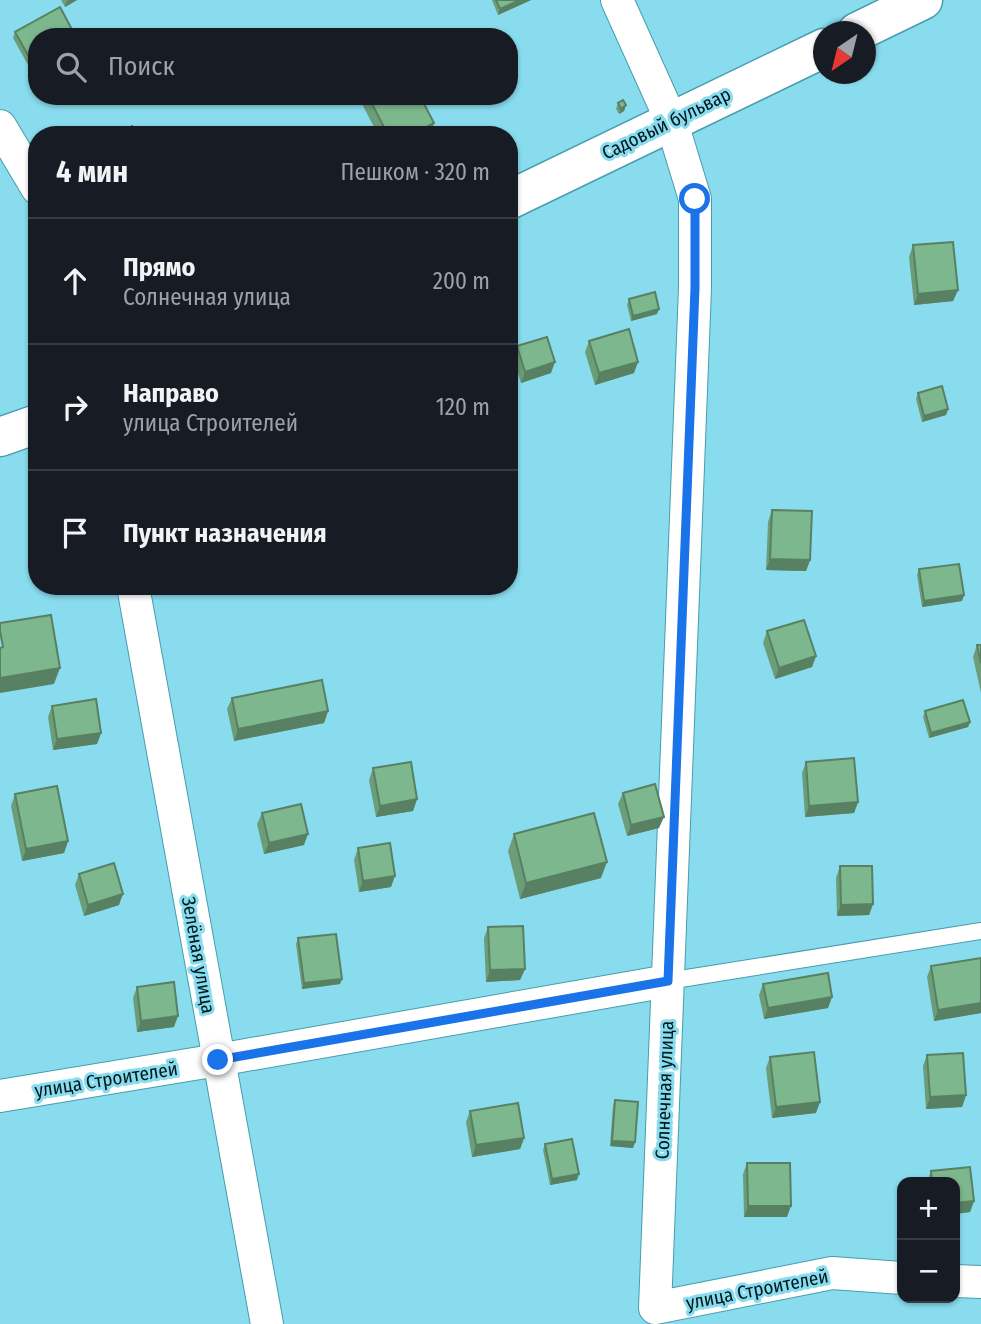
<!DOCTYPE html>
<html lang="ru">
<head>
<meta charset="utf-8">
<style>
  body { margin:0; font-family:"Fira Sans Condensed",sans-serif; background:#20242c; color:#f1f3f6 }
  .controls { position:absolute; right:21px; bottom:21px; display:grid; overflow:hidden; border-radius:14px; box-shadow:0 2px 5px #0004 }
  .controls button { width:63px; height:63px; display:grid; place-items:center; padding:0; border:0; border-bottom:2px solid #363941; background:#171b24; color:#f1f3f6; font:35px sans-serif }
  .compass { position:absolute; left:813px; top:21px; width:63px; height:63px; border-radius:50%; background:#171b24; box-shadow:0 2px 5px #0004; rotate:215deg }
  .stop { position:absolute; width:21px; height:21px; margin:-16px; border:5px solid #1a73e8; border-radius:50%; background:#fff }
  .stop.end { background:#1a73e8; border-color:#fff; box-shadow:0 2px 7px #0008 }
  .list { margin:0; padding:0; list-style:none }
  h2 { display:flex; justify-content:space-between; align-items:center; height:91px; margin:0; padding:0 28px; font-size:30px }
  h2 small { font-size:23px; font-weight:400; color:#9ea1a6 }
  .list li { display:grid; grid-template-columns:46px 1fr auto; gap:21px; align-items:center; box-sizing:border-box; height:126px; padding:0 28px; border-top:2px solid #363941 }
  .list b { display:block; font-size:26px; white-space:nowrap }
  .list p { margin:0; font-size:23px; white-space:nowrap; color:#9ea1a6 }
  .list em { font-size:23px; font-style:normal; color:#9ea1a6 }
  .icon { flex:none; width:38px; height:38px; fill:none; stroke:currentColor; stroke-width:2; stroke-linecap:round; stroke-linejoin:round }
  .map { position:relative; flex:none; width:981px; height:1324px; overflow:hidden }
  .search { position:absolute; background:#171b24; box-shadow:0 2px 5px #0004; left:28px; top:28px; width:490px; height:77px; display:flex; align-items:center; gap:18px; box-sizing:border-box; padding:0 24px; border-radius:28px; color:#9ea1a6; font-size:26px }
  .panel { position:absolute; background:#171b24; box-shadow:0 2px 5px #0004; left:28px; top:126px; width:490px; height:469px; border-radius:28px }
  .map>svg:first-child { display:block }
</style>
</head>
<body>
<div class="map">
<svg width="981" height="1324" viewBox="0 0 981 1324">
  <rect width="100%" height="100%" fill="#88dcee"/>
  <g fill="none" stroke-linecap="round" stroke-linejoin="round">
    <defs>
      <polyline id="service" points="668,981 981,931"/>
      <g id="minor">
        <polyline points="617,0 671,120 695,199 695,288 655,1308 832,1273 902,1278"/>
        <polyline points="0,126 37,188"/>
        <polyline points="133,586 267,1324"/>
        <polyline points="0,1096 218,1060 668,981"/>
        <polyline points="955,1281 981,1282"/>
      </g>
      <g id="tertiary">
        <polyline points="857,32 923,0"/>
        <polyline points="509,200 824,48"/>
        <polyline points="0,437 37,424"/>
      </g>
    </defs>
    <use href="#service" stroke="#479dae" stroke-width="18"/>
    <use href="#minor" stroke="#479dae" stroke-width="34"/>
    <use href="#tertiary" stroke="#479dae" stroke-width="41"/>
    <use href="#service" stroke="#fff" stroke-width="16"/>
    <use href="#minor" stroke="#fff" stroke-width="32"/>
    <use href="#tertiary" stroke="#fff" stroke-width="38"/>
  </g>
  <g fill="#6c9d79">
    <polygon points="61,0 77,0 65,7"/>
    <polygon points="492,0 531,0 498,15"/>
    <polygon points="15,32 37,37 37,81 13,38"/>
    <polygon points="363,96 420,96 434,123 430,134 378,135 361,102"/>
    <polygon points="618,103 626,105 624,111 619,114 616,109"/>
    <polygon points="913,245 958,290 953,301 914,305 909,257"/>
    <polygon points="629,299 657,314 631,321 627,305"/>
    <polygon points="589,341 634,373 595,385 585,352"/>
    <polygon points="517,346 551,373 521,383 513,357"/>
    <polygon points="918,393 948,409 946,415 922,422 916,399"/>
    <polygon points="772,510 810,560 806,571 766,570 768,522"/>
    <polygon points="919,569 964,595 962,601 922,607 917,575"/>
    <polygon points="767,631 816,656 812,667 775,679 763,643"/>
    <polygon points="977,645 981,645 981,693 973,657"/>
    <polygon points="232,698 328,711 324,723 234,741 227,709"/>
    <polygon points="52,706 101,733 97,744 53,750 48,717"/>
    <polygon points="925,711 970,722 968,727 929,738 923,717"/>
    <polygon points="806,762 858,802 854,813 805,817 802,773"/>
    <polygon points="373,768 417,799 413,811 376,817 369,780"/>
    <polygon points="623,793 659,828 627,836 618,804"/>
    <polygon points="15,794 68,841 64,853 22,861 11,806"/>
    <polygon points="262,813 304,845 264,854 257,824"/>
    <polygon points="514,834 601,878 520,899 508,851"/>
    <polygon points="358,848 391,887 359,892 354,860"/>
    <polygon points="840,866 873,904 869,915 837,916 836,878"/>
    <polygon points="79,874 119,905 84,916 75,885"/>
    <polygon points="488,927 525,969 520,980 486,982 484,938"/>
    <polygon points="298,938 340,984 302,989 296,944"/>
    <polygon points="981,958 981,1013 934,1021 927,977 931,966"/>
    <polygon points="763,984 832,997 828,1008 764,1019 759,995"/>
    <polygon points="137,987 174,1027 137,1032 133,998"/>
    <polygon points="927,1055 966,1095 962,1107 926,1109 923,1066"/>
    <polygon points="770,1057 816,1113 772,1118 766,1068"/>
    <polygon points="615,1100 635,1142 633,1148 610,1146 613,1106"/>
    <polygon points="470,1111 524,1138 520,1149 472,1157 466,1122"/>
    <polygon points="545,1144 577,1180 550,1185 543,1150"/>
    <polygon points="747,1163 787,1217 744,1217 743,1174"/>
    <polygon points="970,1167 974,1201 970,1212 955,1214 955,1182 927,1182 931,1171"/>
  </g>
  <g fill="#588063">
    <polygon points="69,0 77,0 65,7 67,1"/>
    <polygon points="520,0 531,0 498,15 500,9"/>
    <polygon points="626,105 624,111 619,114 621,109"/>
    <polygon points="434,123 430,134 429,135 411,135"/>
    <polygon points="958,290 953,301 914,305 918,294"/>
    <polygon points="659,309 657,314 631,321 633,316"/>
    <polygon points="555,362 551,373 521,383 525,372"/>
    <polygon points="638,362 634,373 595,385 599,373"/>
    <polygon points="948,409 946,415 922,422 924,416"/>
    <polygon points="770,559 810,560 806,571 766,570"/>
    <polygon points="964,595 962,601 922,607 924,601"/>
    <polygon points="816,656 812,667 775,679 779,668"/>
    <polygon points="60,668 54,684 0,693 0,678"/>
    <polygon points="328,711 324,723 234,741 238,729"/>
    <polygon points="970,722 968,727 929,738 931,733"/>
    <polygon points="101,733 97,744 53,750 57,739"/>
    <polygon points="417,799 413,811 376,817 380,806"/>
    <polygon points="858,802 854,813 805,817 809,806"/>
    <polygon points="664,817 659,828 627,836 631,825"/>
    <polygon points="308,834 304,845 264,854 269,843"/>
    <polygon points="68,841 64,853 22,861 26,849"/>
    <polygon points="607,862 601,878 520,899 526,883"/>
    <polygon points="395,876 391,887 359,892 363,881"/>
    <polygon points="123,894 119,905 84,916 88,905"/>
    <polygon points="873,904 869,915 837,916 841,905"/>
    <polygon points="525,969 520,980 486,982 490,970"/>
    <polygon points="342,979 340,984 302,989 304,983"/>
    <polygon points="832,997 828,1008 764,1019 768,1008"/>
    <polygon points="981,1003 981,1013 934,1021 938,1010"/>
    <polygon points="178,1016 174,1027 137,1032 141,1021"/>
    <polygon points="966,1095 962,1107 926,1109 930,1097"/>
    <polygon points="820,1102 816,1113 772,1118 776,1107"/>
    <polygon points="524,1138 520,1149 472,1157 476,1145"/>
    <polygon points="612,1141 635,1142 633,1148 610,1146"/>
    <polygon points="579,1174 577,1180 550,1185 552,1179"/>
    <polygon points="974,1201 970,1212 955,1214 955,1203"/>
    <polygon points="748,1206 791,1206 787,1217 744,1217"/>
  </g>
  <g fill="#7db78d" stroke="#588063" stroke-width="2">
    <polygon points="496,0 520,0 500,9"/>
    <polygon points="60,7 76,37 37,37 37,71 15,32"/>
    <polygon points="368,96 420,96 434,123 411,135 388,135"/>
    <polygon points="623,100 626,105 621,109 618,103"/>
    <polygon points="132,126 137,135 115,135"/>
    <polygon points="953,242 958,290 918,294 913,245"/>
    <polygon points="655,292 659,309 633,316 629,299"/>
    <polygon points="629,329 638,362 599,373 589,341"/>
    <polygon points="547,337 555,362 525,372 517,346"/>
    <polygon points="942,386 948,409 924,416 918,393"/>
    <polygon points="772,510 812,511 810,560 770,559"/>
    <polygon points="959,564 964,595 924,601 919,569"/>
    <polygon points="51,615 60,668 0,678 0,648 3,647 0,631 0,623"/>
    <polygon points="804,620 816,656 779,668 767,631"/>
    <polygon points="977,645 981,645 981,663"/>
    <polygon points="322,680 328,711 238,729 232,698"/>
    <polygon points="96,699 101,733 57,739 52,706"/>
    <polygon points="963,700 970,722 931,733 925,711"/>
    <polygon points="854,758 858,802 809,806 806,762"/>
    <polygon points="411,762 417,799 380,806 373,768"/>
    <polygon points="655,784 664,817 631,825 623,793"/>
    <polygon points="57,786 68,841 26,849 15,794"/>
    <polygon points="301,804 308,834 269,843 262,813"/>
    <polygon points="594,813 607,862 526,883 514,834"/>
    <polygon points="390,843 395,876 363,881 358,848"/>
    <polygon points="114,863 123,894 88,905 79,874"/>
    <polygon points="840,866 872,866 873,904 841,905"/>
    <polygon points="523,926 525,969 490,970 488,927"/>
    <polygon points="336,934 342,979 304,983 298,938"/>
    <polygon points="981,958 981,1003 938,1010 931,966"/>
    <polygon points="828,973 832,997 768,1008 763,984"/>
    <polygon points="174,982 178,1016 141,1021 137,987"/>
    <polygon points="814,1052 820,1102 776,1107 770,1057"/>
    <polygon points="963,1053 966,1095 930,1097 927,1055"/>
    <polygon points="615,1100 638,1102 635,1142 612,1141"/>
    <polygon points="518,1103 524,1138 476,1145 470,1111"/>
    <polygon points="572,1139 579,1174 552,1179 545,1144"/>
    <polygon points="747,1163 790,1163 791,1206 748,1206"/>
    <polygon points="970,1167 974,1201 955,1203 955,1182 932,1182 931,1171"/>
  </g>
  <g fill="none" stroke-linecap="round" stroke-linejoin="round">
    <polyline stroke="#1a73e8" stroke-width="9" points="218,1060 668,981 695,288 695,199"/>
  </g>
  <g text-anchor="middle" stroke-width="6" stroke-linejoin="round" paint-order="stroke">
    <g font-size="19" fill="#00171c" stroke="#88dcee">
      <text transform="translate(666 123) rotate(-26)" y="7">Садовый бульвар</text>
      <text transform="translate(199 955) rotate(80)" y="7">Зелёная улица</text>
      <text transform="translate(106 1079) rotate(-9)" y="7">улица Строителей</text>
      <text transform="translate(664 1090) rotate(-88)" y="7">Солнечная улица</text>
      <text transform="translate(757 1289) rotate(-11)" y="7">улица Строителей</text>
    </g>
  </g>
</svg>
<div class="controls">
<button>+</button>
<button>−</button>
</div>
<svg class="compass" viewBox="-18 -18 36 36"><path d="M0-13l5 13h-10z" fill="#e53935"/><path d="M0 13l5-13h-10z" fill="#9ea1a6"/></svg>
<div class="stop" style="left:695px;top:199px"></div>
<div class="stop end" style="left:218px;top:1060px"></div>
<div class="search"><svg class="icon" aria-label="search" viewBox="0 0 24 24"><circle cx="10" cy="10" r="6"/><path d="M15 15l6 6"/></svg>Поиск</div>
<section class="panel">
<h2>4 мин<small>Пешком · 320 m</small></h2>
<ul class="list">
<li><svg class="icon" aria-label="ahead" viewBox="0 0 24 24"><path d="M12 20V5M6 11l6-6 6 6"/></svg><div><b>Прямо</b><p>Солнечная улица</p></div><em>200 m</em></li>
<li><svg class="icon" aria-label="right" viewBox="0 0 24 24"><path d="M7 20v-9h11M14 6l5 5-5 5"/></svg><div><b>Направо</b><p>улица Строителей</p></div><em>120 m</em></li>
<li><svg class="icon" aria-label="arrive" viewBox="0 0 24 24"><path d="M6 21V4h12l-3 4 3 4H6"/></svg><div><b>Пункт назначения</b></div></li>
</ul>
</section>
</div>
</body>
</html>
